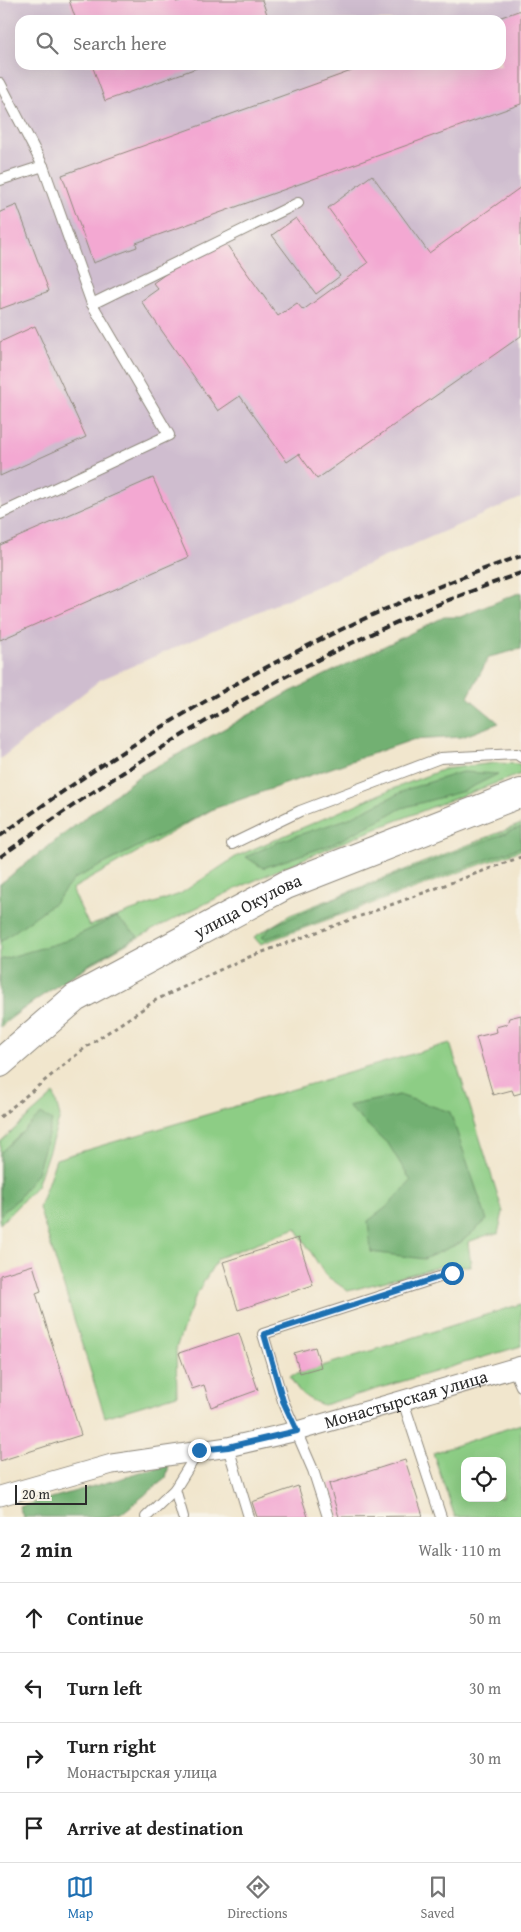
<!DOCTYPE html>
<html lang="en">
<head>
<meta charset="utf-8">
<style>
  body { margin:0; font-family:"Gentium Book Plus",serif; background:#f2f2f2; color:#222 }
  .controls { position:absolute; right:15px; bottom:15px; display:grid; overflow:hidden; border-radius:10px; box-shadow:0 5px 20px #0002 }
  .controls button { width:45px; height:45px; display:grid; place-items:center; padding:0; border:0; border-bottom:1px solid #e0e0e0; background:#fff; color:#222; font:25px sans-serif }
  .scale { position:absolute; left:15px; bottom:12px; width:72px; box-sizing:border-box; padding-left:5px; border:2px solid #2b2b2b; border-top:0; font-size:14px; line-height:18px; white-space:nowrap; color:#2b2b2b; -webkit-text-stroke:4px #f7f3e8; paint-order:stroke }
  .stop { position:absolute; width:15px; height:15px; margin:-11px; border:4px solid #1f6fb2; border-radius:50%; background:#fff }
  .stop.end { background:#1f6fb2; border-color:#fff; box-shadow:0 1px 5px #0008 }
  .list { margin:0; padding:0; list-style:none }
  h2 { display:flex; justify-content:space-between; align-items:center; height:65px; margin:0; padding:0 20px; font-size:21px }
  h2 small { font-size:16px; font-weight:400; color:#767676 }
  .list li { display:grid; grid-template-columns:32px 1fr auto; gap:15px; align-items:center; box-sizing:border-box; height:70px; padding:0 20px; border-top:1px solid #e0e0e0 }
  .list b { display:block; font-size:19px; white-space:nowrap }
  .list p { margin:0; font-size:16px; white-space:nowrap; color:#767676 }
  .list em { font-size:16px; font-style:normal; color:#767676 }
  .icon { flex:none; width:28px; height:28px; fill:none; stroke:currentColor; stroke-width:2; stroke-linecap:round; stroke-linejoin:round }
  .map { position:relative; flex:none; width:521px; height:1517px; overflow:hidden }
  .search { position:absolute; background:#fff; box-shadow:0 5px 20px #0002; left:15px; right:15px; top:15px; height:55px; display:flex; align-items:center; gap:12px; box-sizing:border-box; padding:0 18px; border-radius:15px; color:#767676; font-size:19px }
  .sheet { height:345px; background:#fff }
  nav { display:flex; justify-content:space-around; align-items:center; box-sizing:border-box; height:70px; border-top:1px solid #e0e0e0; background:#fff; font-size:14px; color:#767676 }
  nav a { display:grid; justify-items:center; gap:2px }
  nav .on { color:#1f6fb2 }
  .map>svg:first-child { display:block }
</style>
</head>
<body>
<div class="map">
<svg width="521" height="1517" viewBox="0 0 521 1517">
  <rect width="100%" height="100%" fill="#f7f3e8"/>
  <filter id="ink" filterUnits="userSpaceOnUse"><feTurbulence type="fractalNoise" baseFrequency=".02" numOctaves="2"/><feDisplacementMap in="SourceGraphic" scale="10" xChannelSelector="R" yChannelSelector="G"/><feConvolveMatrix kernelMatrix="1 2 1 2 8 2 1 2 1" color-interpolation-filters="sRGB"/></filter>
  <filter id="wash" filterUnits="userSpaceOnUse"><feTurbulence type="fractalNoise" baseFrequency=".0096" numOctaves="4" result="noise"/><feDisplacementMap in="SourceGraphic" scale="20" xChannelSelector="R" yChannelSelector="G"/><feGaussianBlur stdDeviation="1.12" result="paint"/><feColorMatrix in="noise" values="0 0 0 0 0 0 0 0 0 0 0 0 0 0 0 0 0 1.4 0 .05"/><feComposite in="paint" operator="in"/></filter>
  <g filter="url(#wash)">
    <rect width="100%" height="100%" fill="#f1e6cd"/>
    <path fill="#cfbdcf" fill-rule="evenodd" d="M0,0H521V498L100,680L0,759ZM20,20H501V65H20Z"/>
    <g fill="#8dcd85" stroke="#5c7c58" fill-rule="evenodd">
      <path d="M292,691L213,809L72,889L89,926L180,894L237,856L385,792L444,769L495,763L520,764L521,774C411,814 302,856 196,908C127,942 61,978 0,1027V884L139,776Z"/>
      <polygon points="521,824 521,850 260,944 254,937 290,915"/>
      <polygon points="450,1043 503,1212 498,1234 490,1234 468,1242 471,1266 442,1266 348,1291 325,1275 296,1228 218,1258 196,1295 176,1348 177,1395 105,1417 39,1208 56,1159"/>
      <polygon points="54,1094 60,1117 37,1186 0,1224 0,1142"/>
      <path d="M521,1304V1346L323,1405C306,1399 298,1393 290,1376Z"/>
      <path d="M521,1424V1516L455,1517L433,1453ZM465,1461H502V1498H465Z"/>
    </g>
    <g fill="#72b072" stroke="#4e6e4e">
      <polygon points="521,592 521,649 489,657 468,697 499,723 462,737 412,740 213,809 74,879 54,903 0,942 0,884 139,776 292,691 444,617 460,617"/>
      <polygon points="462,772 498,774 464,791 402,808 333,844 263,868 246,857 280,841 347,819 408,789"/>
      <polygon points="521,827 521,847 296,929 265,939 262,937 272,926 334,899"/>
      <polygon points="116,917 138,936 94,961 0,1024 0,960 65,941"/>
      <polygon points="399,1095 450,1112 487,1220 460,1243 424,1259 371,1252 368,1221 388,1206 411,1181 389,1145 347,1106"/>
      <polygon points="41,1114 52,1121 37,1173 17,1200 0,1215 0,1153"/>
      <polygon points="169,1465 166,1478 121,1514 104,1517 23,1517 19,1507"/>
    </g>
    <g id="blocks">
      <g fill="#f3a8d2">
        <polygon points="69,0 176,0 176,2 183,0 262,0 269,20 76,20"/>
        <polygon points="521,10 521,104 136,243 137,247 93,263 62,175 368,65 501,65 501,20 493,20"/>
        <polygon points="92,65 205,65 105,101"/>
        <polygon points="372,175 429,253 521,187 521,336 317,479 299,454 287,462 240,396 218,411 141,301 158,289 153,283 203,247 207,253 224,241 278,316 297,303 303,310 368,263 328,208"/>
        <polygon points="17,205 49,291 0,309 0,212"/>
        <polygon points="296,218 340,276 316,294 272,235"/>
        <polygon points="35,326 86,437 0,476 0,342"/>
        <polygon points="153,478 188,557 0,640 0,545"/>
        <polygon points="521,1015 521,1093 514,1095 512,1090 493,1095 476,1037 497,1032 496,1027 507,1024 509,1018"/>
        <polygon points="298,1238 313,1285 238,1310 223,1262"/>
        <polygon points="33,1265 41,1291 36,1293 81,1435 0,1461 0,1275"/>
        <polygon points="239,1333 258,1390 211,1407 204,1385 192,1389 179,1353"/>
        <polygon points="315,1347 321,1367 300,1373 294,1353"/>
        <polygon points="405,1460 423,1516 339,1517 329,1484"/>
        <polygon points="298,1486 308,1517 257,1517 252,1502"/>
      </g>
    </g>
  </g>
  <g filter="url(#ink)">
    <use href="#blocks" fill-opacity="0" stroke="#8e887c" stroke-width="1"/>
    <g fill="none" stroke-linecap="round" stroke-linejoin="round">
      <defs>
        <g id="lane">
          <polyline points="0,83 43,166"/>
          <polyline points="0,180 43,166 92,304 169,435 0,514"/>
          <polyline points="92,304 298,203"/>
          <polyline points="232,844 300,811 440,758 517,754 521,757"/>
          <polyline points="513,1368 521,1386"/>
          <polyline points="403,1401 441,1517"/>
          <polyline points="228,1447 249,1517"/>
          <polyline points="175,1489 183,1517"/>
          <polyline points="146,1517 175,1489 198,1452"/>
          <polyline points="328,1517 313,1470 283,1401 263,1334 452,1273"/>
        </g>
        <g id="street">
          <path id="s1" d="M0,1496L112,1464L228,1447L297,1431L521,1366"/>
        </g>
        <g id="secondary">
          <path id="s2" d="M0,1063L75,998L286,885L521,793"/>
        </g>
      </defs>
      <use href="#lane" stroke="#8e887c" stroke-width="12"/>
      <use href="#street" stroke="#8e887c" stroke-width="21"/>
      <use href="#secondary" stroke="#8e887c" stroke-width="30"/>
      <polyline stroke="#8e887c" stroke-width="3" stroke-dasharray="4 4" stroke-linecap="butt" points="0,1117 86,1047 156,1000 241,960 521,857"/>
      <use href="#lane" stroke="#fff" stroke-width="10"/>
      <use href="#street" stroke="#fff" stroke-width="19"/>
      <use href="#secondary" stroke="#fff" stroke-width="28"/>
      <g stroke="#2b2b2b" stroke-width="4" stroke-dasharray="8 4" stroke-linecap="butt">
        <path d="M0,836C160,719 333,620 521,556"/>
        <path d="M0,857C160,741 333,638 521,573"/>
      </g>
    </g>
  </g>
  <g fill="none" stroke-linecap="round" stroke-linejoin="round" filter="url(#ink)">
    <polyline stroke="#1f6fb2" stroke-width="6" points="199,1450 228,1447 297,1431 283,1401 264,1334 452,1273"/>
  </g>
  <g text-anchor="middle" stroke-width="4" stroke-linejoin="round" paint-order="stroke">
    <g font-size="18" fill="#2b2b2b" stroke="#f7f3e8">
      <text dy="6" stroke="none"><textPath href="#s2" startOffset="295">улица Окулова</textPath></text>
      <text dy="6" stroke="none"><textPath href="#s1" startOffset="418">Монастырская улица</textPath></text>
    </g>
  </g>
</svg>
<div class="controls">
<button><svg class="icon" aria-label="locate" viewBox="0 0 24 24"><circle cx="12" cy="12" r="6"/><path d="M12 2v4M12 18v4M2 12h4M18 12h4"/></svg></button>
</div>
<div class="scale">20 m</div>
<div class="stop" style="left:452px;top:1273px"></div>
<div class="stop end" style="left:199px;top:1450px"></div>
<div class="search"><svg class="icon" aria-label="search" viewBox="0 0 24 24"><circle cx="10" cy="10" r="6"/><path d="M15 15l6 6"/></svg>Search here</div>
</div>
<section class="sheet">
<h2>2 min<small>Walk · 110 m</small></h2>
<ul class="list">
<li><svg class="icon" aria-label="ahead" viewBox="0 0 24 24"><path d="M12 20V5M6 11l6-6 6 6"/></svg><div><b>Continue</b></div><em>50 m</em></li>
<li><svg class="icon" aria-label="left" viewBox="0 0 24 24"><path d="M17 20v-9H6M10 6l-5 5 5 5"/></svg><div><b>Turn left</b></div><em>30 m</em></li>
<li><svg class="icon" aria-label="right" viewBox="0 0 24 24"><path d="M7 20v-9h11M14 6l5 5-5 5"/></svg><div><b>Turn right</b><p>Монастырская улица</p></div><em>30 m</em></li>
<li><svg class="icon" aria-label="arrive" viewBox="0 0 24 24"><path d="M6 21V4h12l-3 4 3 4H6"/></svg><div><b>Arrive at destination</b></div></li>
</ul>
</section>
<nav>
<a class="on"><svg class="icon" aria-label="map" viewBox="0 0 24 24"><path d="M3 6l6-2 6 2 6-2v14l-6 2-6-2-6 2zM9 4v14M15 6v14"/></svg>Map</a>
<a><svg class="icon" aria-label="directions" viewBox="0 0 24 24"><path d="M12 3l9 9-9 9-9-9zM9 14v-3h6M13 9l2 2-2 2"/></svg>Directions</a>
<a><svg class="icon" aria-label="saved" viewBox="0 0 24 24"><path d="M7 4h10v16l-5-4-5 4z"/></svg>Saved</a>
</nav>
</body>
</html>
